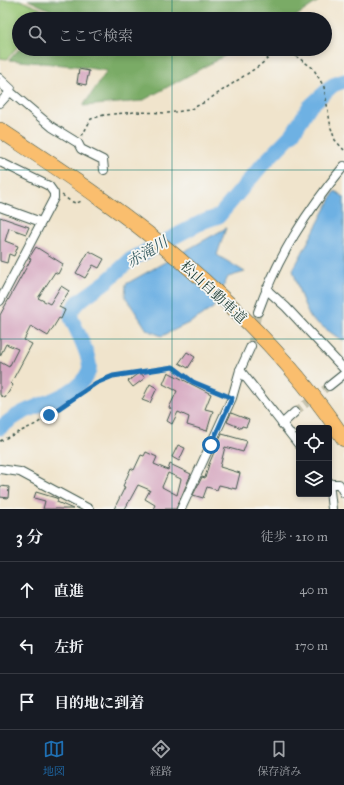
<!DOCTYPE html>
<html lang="ja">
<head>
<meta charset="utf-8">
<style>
  body { margin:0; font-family:"IM FELL Great Primer","Noto Serif JP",serif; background:#20242c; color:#f1f3f6 }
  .controls { position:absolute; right:12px; bottom:12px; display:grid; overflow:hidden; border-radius:4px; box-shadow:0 2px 6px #0003 }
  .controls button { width:36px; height:36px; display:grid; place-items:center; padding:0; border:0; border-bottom:1px solid #363941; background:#171b24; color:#f1f3f6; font:20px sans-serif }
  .stop { position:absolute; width:12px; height:12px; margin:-9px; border:3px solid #1f6fb2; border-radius:50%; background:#fff }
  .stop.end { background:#1f6fb2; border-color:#fff; box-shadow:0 1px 4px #0008 }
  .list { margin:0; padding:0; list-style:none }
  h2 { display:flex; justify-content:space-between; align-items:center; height:52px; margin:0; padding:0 16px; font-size:17px }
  h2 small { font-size:13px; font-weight:400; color:#9ea1a6 }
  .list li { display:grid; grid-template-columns:26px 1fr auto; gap:12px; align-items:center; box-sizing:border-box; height:56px; padding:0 16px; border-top:1px solid #363941 }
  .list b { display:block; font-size:15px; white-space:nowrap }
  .list em { font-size:13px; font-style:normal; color:#9ea1a6 }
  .icon { flex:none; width:22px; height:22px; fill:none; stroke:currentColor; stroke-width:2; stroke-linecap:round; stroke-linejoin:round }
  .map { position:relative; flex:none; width:344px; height:509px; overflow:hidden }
  .search { position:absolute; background:#171b24; box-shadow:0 2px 6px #0003; left:12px; right:12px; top:12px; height:44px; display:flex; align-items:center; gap:10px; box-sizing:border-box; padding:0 14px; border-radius:22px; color:#9ea1a6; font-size:15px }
  .sheet { height:220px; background:#171b24 }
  nav { display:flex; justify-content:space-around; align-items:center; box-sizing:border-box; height:56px; border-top:1px solid #363941; background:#171b24; font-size:11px; color:#9ea1a6 }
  nav a { display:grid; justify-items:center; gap:2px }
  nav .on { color:#1f6fb2 }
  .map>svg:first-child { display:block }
</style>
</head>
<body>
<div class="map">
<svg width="344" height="509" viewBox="0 0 344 509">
  <rect width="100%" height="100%" fill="#f6f6f2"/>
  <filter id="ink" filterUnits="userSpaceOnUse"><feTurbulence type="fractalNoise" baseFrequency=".025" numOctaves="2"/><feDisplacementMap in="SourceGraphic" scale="8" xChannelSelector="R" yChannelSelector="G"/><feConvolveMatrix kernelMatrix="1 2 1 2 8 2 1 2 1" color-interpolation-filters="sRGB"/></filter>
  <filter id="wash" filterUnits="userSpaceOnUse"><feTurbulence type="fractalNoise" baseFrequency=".012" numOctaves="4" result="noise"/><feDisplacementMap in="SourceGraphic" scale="16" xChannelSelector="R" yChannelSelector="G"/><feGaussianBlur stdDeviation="0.9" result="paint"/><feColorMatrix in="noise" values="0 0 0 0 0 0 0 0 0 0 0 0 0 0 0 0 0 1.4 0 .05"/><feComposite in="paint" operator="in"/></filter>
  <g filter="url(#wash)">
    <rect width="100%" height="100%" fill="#f0e4cc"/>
    <polygon fill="#98c674" stroke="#5c8254" points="0,0 20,0 46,11 40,19 19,19 19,45 7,59 0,58"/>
    <g fill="#7aab66" stroke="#4c744d">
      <polygon points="28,0 320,0 292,19 45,19 52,11"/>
      <polygon points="19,49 237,49 142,101 83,106 107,71 75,66 9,60"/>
    </g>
    <g fill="#6eb1e3" stroke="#46778c">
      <polygon points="335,191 344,197 344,340 340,339 310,318 300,294 293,270"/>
      <polygon points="226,228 217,255 245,272 228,277 213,308 193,321 162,336 147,330 125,296 126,284"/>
    </g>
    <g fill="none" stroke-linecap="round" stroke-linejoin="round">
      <path stroke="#6eb1e3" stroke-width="15" d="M0,428C8,422 16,415 26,411C44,403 82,392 89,370C92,359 76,329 71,318V311L78,302L107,281L130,260L202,222L219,216L262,165L293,133L309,107L333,85L344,81"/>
    </g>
    <g id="blocks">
      <g fill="#d6a7c0" fill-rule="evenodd">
        <polygon points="79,69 89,71 86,85 77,83"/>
        <polygon points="0,217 29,227 26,234 9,228 5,241 18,246 14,256 9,254 7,263 0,261"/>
        <polygon points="36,247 63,264 58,274 55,272 38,298 50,304 61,286 69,291 59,307 65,310 61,319 59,318 48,336 31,326 24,340 32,344 11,383 13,385 5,398 0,395 0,362 9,367 18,349 6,344 0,356 0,315 31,259 29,258"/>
        <polygon points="89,251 104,259 99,268 93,265 85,278 76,273"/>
        <polygon points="187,352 195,357 188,368 179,363"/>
        <polygon points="140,372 145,378 133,387 128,381"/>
        <polygon points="168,372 211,394 205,409 213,411 207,431 187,425 189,417 178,412 172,424 167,421 172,409 169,408 177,391 163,384"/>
        <polygon points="150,384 157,388 150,403 142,400"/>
        <polygon points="231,413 249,420 246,427 242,426 241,428 227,422"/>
        <polygon points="222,434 247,441 243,452 225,447 220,467 240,473 236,489 219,485 217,490 207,487 203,498 193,495 202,477 205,478 209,464"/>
        <polygon points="178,445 185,448 179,461 172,457"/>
        <path d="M146,452L157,457L154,464L168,470L170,464L191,474L176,509H153L155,505L145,499L150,490L138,485L125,509H114L125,487L123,486L131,468L134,470L141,455L144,456ZM168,473L181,479L177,495L162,487Z"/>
        <polygon points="0,486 9,487 8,498 0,497"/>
        <polygon points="36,492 56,498 58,499 57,502 73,509 43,509 45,501 34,498"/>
      </g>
    </g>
  </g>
  <g filter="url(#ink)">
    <use href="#blocks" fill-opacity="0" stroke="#3e564b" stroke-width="1"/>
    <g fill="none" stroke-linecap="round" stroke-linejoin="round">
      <g stroke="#c6c3ae" stroke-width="8" stroke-dasharray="8 4" stroke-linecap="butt">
        <polyline points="251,346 258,312"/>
        <polyline points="295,412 329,386"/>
      </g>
      <defs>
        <polyline id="service" points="0,76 13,88 10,92"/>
        <g id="minor">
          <polyline points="0,83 52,127 78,143 81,149 103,160 104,170"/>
          <polyline points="0,103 10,92"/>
          <polyline points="0,162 49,186 54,193 54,198 0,301"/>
          <polyline points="0,207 41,222"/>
          <polyline points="266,289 286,307 344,369"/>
          <path d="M258,312C278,256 306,212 344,166"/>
          <polyline points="240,370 299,445"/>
          <polyline points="329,386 344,374"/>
          <polyline points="282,424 295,412"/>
          <polyline points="0,469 20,472 89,509"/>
          <polyline points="329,482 332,509"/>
          <polyline points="330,484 339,484 344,493"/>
          <polyline points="181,509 232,398 240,370 251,346"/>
        </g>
        <path id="motorway" d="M0,130C33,152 67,174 100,198C189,261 284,347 344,439"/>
      </defs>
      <use href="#service" stroke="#3e564b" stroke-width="5.5"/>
      <use href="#minor" stroke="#3e564b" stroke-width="10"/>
      <use href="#motorway" stroke="#3e564b" stroke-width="16"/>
      <g stroke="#3e564b" stroke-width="1.5" stroke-dasharray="3 3" stroke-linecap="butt">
        <polyline points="286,49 313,68 324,87 331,128 335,140 344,150"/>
        <polyline points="82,136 91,119 104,115 135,112 168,113 189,110 205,102 259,66 279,49"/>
        <path d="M62,195C68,199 74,206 81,201"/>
        <polyline points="0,441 36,424 96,383 113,376 173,367 193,382 224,395"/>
      </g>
      <use href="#service" stroke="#fff" stroke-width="4"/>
      <use href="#minor" stroke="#fff" stroke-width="8"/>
      <use href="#motorway" stroke="#fabe6e" stroke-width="15"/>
    </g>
  </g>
  <g fill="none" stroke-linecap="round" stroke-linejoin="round" filter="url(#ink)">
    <polyline stroke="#1f6fb2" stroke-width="5" points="49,415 96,383 113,376 173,367 193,382 232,398 211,445"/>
  </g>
  <path fill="none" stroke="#0f766e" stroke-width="1" stroke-opacity="0.55" d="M172,0V19M172,49V509M0,170H344M0,339H344"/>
  <g text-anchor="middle" stroke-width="3.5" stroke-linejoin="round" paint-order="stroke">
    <g font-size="14" fill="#1f3d34" stroke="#f6f6f2">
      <text transform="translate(214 292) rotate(43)" y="5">松山自動車道</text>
    </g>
    <g font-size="15" font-style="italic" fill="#335a60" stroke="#f6f6f2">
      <text transform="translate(147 252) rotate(-31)" y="5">赤滝川</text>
    </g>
  </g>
</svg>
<div class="controls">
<button><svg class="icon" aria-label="locate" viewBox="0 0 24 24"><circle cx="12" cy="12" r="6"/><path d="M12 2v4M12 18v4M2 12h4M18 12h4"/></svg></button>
<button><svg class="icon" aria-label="layers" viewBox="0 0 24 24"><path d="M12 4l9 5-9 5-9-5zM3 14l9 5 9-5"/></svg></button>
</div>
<div class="stop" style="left:211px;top:445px"></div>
<div class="stop end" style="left:49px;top:415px"></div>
<div class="search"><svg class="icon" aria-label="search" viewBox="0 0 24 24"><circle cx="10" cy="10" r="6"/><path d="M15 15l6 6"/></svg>ここで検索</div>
</div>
<section class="sheet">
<h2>3 分<small>徒歩 · 210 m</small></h2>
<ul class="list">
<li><svg class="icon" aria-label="ahead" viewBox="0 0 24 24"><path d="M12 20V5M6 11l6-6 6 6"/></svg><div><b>直進</b></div><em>40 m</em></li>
<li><svg class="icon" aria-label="left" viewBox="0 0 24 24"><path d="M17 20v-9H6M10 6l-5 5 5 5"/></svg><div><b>左折</b></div><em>170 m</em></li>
<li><svg class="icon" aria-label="arrive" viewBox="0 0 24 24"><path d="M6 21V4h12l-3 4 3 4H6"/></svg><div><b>目的地に到着</b></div></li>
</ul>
</section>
<nav>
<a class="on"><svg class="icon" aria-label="map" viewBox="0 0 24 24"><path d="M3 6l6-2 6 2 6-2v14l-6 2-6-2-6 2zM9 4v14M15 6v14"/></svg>地図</a>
<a><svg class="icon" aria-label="directions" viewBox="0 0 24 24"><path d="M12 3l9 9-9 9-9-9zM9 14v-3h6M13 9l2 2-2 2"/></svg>経路</a>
<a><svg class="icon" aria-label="saved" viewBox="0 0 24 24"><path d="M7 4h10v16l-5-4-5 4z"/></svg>保存済み</a>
</nav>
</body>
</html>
